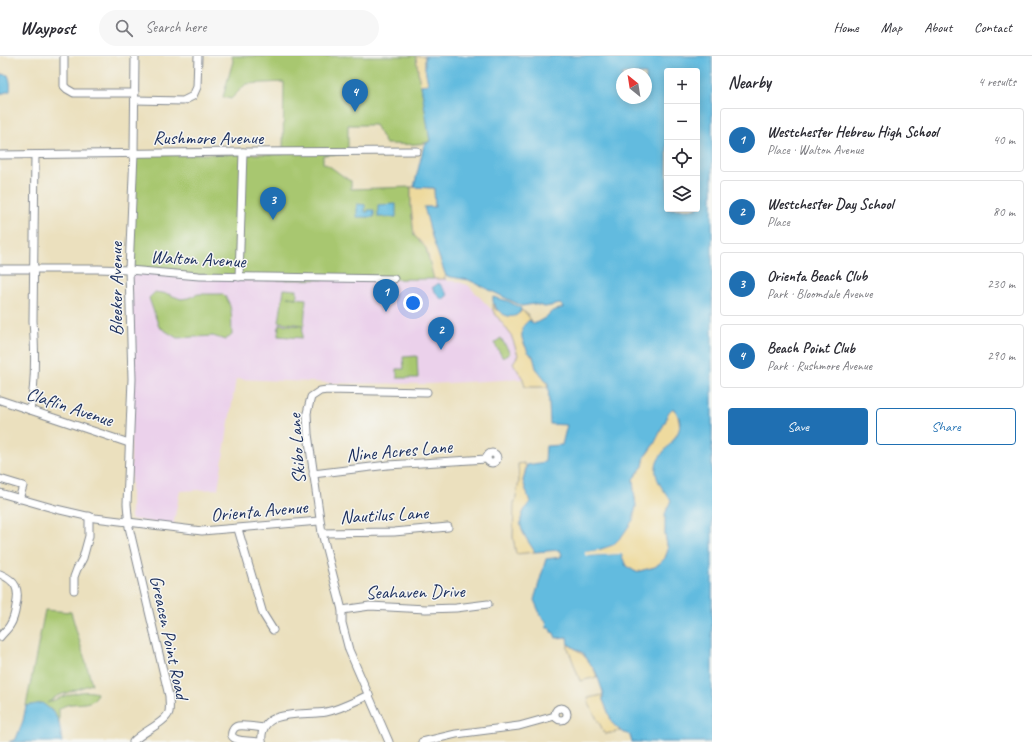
<!DOCTYPE html>
<html lang="en">
<head>
<meta charset="utf-8">
<style>
  body { margin:0; font-family:Caveat,sans-serif; background:#f7f7f7; color:#2b2b33 }
  .controls { position:absolute; right:12px; top:12px; display:grid; overflow:hidden; border-radius:4px; box-shadow:0 2px 10px #0003 }
  .controls button { width:36px; height:36px; display:grid; place-items:center; padding:0; border:0; border-bottom:1px solid #e1e1e2; background:#fff; color:#2b2b33; font:20px sans-serif }
  .compass { position:absolute; left:616px; top:12px; width:36px; height:36px; border-radius:50%; background:#fff; box-shadow:0 2px 10px #0003; rotate:330deg }
  .you { position:absolute; left:413px; top:247px; width:14px; height:14px; margin:-10px; border:3px solid #fff; border-radius:50%; background:#1a73e8; box-shadow:0 0 0 6px #1a73e833 }
  .badge { display:grid; place-items:center; width:26px; height:26px; border-radius:50%; background:#1f6fb2; color:#fff; font-size:13px; font-weight:700 }
  .pin { position:absolute; translate:-50% -33px; filter:drop-shadow(0 1px 2px #0008) }
  .pin::after { content:''; position:absolute; top:21px; width:14px; height:12px; background:inherit; clip-path:polygon(0 0,100% 0,50% 100%) }
  .list { margin:0; padding:0; list-style:none }
  h2 { display:flex; justify-content:space-between; align-items:center; height:52px; margin:0; padding:0 16px; font-size:17px }
  h2 small { font-size:13px; font-weight:400; color:#7c7c81 }
  .list li { display:grid; grid-template-columns:26px 1fr auto; gap:12px; align-items:center; box-sizing:border-box; height:64px; margin:0 8px 8px; padding:0 8px; border:1px solid #e1e1e2; border-radius:4px }
  .list b { display:block; font-size:15px; white-space:nowrap }
  .list p { margin:0; font-size:13px; white-space:nowrap; color:#7c7c81 }
  .list em { font-size:13px; font-style:normal; color:#7c7c81 }
  .actions { display:flex; gap:8px; padding:12px 16px }
  .actions a { flex:1; padding:9px 0; border:1px solid #1f6fb2; border-radius:4px; text-align:center; font-size:14px; color:#1f6fb2 }
  .actions .main { background:#1f6fb2; color:#fff }
  .icon { flex:none; width:22px; height:22px; fill:none; stroke:currentColor; stroke-width:2; stroke-linecap:round; stroke-linejoin:round }
  .map { position:relative; flex:none; width:712px; height:686px; overflow:hidden }
  header { display:flex; align-items:center; gap:24px; box-sizing:border-box; height:56px; padding:0 20px; background:#fff; border-bottom:1px solid #e1e1e2 }
  header strong { font-size:19px }
  nav { display:flex; gap:22px; margin-inline-start:auto; font-size:14px }
  .search { width:280px; height:36px; background:#f7f7f7; display:flex; align-items:center; gap:10px; box-sizing:border-box; padding:0 14px; border-radius:22px; color:#7c7c81; font-size:15px }
  main { display:flex }
  aside { flex:1; background:#fff }
  .map>svg:first-child { display:block }
</style>
</head>
<body>
<header>
<strong>Waypost</strong>
<div class="search"><svg class="icon" aria-label="search" viewBox="0 0 24 24"><circle cx="10" cy="10" r="6"/><path d="M15 15l6 6"/></svg>Search here</div>
<nav><a>Home</a><a>Map</a><a>About</a><a>Contact</a></nav>
</header>
<main>
<div class="map">
<svg width="712" height="686" viewBox="0 0 712 686">
  <rect width="100%" height="100%" fill="#f6f6f2"/>
  <filter id="ink" filterUnits="userSpaceOnUse"><feTurbulence type="fractalNoise" baseFrequency=".025" numOctaves="2"/><feDisplacementMap in="SourceGraphic" scale="8" xChannelSelector="R" yChannelSelector="G"/><feConvolveMatrix kernelMatrix="1 2 1 2 8 2 1 2 1" color-interpolation-filters="sRGB"/></filter>
  <filter id="wash" filterUnits="userSpaceOnUse"><feTurbulence type="fractalNoise" baseFrequency=".012" numOctaves="4" result="noise"/><feDisplacementMap in="SourceGraphic" scale="16" xChannelSelector="R" yChannelSelector="G"/><feGaussianBlur stdDeviation="0.9" result="paint"/><feColorMatrix in="noise" values="0 0 0 0 0 0 0 0 0 0 0 0 0 0 0 0 0 1.4 0 .05"/><feComposite in="paint" operator="in"/></filter>
  <g filter="url(#wash)">
    <rect width="100%" height="100%" fill="#ebe0be"/>
    <polygon fill="#ebd1eb" points="131,215 243,224 446,223 447,225 454,225 468,229 493,255 511,279 518,299 513,307 523,323 429,328 335,327 236,323 218,433 180,435 173,470 131,463"/>
    <g fill="#a8c76f" stroke="#627b66">
      <path d="M232,0H416L420,29H421L430,85C422,90 396,88 386,88L375,69H348V97L323,99V107C333,111 341,120 351,125V133L411,131V150L414,179L426,192L434,223L243,224L131,215L135,98H283L284,26L246,28L231,43L223,41L233,5Z"/>
      <polygon points="284,233 297,234 297,242 287,241 306,243 304,269 279,266"/>
      <path d="M155,236L168,238L181,243L188,242L198,238H223C234,249 231,265 232,279L225,284L213,280L177,282L159,271L149,242Z"/>
      <polygon points="279,268 303,270 302,282 278,280"/>
      <polygon points="501,282 510,297 503,302 494,287"/>
      <polygon points="417,300 418,322 397,322 397,313 404,313 403,301"/>
      <path d="M45,554L71,556L92,628L57,640L47,647C62,641 81,632 97,637L95,643C85,651 70,644 59,653V667L54,656L42,648L26,650Z"/>
    </g>
    <g fill="#eeda9e" stroke="#84847e">
      <polygon points="416,0 425,0 425,12 429,29 420,29"/>
      <polygon points="411,131 434,132 435,151 425,151 433,184 446,220 444,222 446,223 434,223 426,192 414,179 411,150"/>
      <path d="M493,248L496,254L520,257L521,254L526,257L534,268L529,264C519,274 521,284 528,295C529,297 531,298 532,300C535,303 535,308 536,312C540,318 547,323 548,331H525L523,323L513,307L518,299L511,279L493,255Z"/>
      <polygon points="672,352 677,357 679,364 680,373 674,383 671,447 667,451 665,478 668,494 665,502 660,507 655,511 636,516 626,510 588,500 585,496 636,450 634,436 633,423 643,410 645,401 654,388 666,364 668,357"/>
      <path d="M524,407L526,411L523,425L530,446C513,468 522,475 535,496L516,498L513,481L514,446H515L519,425L518,408Z"/>
      <path d="M568,588C582,597 592,605 597,621L580,625L568,592Z"/>
      <polygon points="603,639 603,644 613,668 621,675 605,678 589,648 588,642"/>
    </g>
    <g fill="#62bbdf" stroke="#3e759e" fill-rule="evenodd">
      <path d="M425,0H712V686H632L630,679L622,676L613,668L603,644V636L596,616L583,597L568,588L567,581L556,582L554,577L551,576L550,572H547L546,565L541,560L534,544L546,503L561,501L562,498L559,494L535,496C522,475 513,468 530,446L523,425L527,409L545,406L546,390L562,389L567,369L550,368L548,327L536,312L533,300L528,296L522,282V273L524,269L529,264L534,268L545,262L551,256L564,251L560,248L545,251L534,248L522,250L469,224L446,220L433,184L424,151H435L434,132L414,131L424,89L430,85L421,29L428,28L425,12ZM667,15H697V153H667ZM622,18H646V42H622ZM673,352C695,378 658,391 656,411C654,423 664,435 671,444L665,458V478L668,494L665,502L660,507L655,511L636,516L626,510L621,498L589,500L586,496L598,494L613,489L622,480L633,464L636,450L634,436L633,423L643,410L645,400L654,388L666,364L668,357Z"/>
      <path d="M0,18L8,19C10,24 11,29 10,35L0,38Z"/>
      <polygon points="357,148 365,149 365,156 368,156 368,154 374,154 374,161 357,161"/>
      <polygon points="396,148 396,161 378,161 378,149"/>
      <polygon points="439,227 448,239 442,244 432,232"/>
      <path d="M493,241L508,245L517,250L520,251L521,254C514,269 491,255 493,241Z"/>
      <path d="M42,647C60,660 59,665 62,686H9L16,683L23,665L26,650Z"/>
    </g>
    <polygon fill="#ebe0be" points="598,494 604,494 587,497 621,496 624,499 621,498 588,500 585,499 585,496"/>
  </g>
  <g filter="url(#ink)">
    <g fill="none" stroke-linecap="round" stroke-linejoin="round">
      <defs>
        <g id="minor">
          <polyline points="64,0 64,30 67,33 74,37 135,37"/>
          <polyline points="135,44 183,45 193,40 197,31 198,0"/>
          <polyline points="0,99 243,96 417,95"/>
          <polyline points="0,213 98,213 129,214 199,220 394,223"/>
          <polyline points="239,221 243,96"/>
          <polyline points="0,344 129,387"/>
          <path d="M30,354C36,327 35,292 33,265L35,99"/>
          <circle cx="492" cy="402" r="5"/>
          <polyline points="313,418 388,409 487,403"/>
          <polyline points="0,423 23,430 19,443"/>
          <polyline points="0,437 56,453 95,462 202,475 319,465"/>
          <polyline points="238,473 263,558 273,574"/>
          <polyline points="322,477 394,476 448,471"/>
          <path d="M0,518C16,525 20,533 16,550C15,557 14,563 10,569C8,573 3,577 0,581"/>
          <polyline points="74,534 74,521 77,513 83,502 89,480 89,460"/>
          <polyline points="342,554 370,550 426,553 456,552 488,548"/>
          <circle cx="561" cy="658" r="6"/>
          <path d="M133,686C141,676 166,667 169,656C170,651 169,645 169,640L129,471L127,448L132,323L129,214L134,97L135,0"/>
          <path d="M262,686C258,651 305,660 326,656C341,653 355,645 369,639"/>
          <path d="M262,686C256,685 239,686 234,682C229,679 233,671 238,670C245,669 256,671 263,672"/>
          <polyline points="389,686 349,594 342,567 342,554 322,477 308,378 307,357 311,341 320,335 327,334 427,336"/>
          <polyline points="422,686 456,678 519,670 555,660"/>
        </g>
      </defs>
      <use href="#minor" stroke="#83888e" stroke-width="9"/>
      <use href="#minor" stroke="#fff" stroke-width="7"/>
    </g>
  </g>
  <g text-anchor="middle" stroke-width="3" stroke-linejoin="round" paint-order="stroke">
    <g font-size="19" fill="#1b2f5e" stroke="#f6f6f2">
      <text x="208" y="88">Rushmore Avenue</text>
      <text transform="translate(198 202) rotate(3)" y="7">Walton Avenue</text>
      <text transform="translate(115 233) rotate(-90)" y="7">Bleeker Avenue</text>
      <text transform="translate(70 350) rotate(18)" y="7">Claflin Avenue</text>
      <text transform="translate(296 393) rotate(-94)" y="7">Skibo Lane</text>
      <text transform="translate(399 394) rotate(-5)" y="7">Nine Acres Lane</text>
      <text transform="translate(259 454) rotate(-5)" y="7">Orienta Avenue</text>
      <text transform="translate(384 458) rotate(-3)" y="7">Nautilus Lane</text>
      <text transform="translate(415 535) rotate(-1)" y="7">Seahaven Drive</text>
      <text transform="translate(170 581) rotate(78)" y="7">Greacen Point Road</text>
    </g>
  </g>
</svg>
<div class="controls">
<button>+</button>
<button>−</button>
<button><svg class="icon" aria-label="locate" viewBox="0 0 24 24"><circle cx="12" cy="12" r="6"/><path d="M12 2v4M12 18v4M2 12h4M18 12h4"/></svg></button>
<button><svg class="icon" aria-label="layers" viewBox="0 0 24 24"><path d="M12 4l9 5-9 5-9-5zM3 14l9 5 9-5"/></svg></button>
</div>
<svg class="compass" viewBox="-18 -18 36 36"><path d="M0-13l5 13h-10z" fill="#e53935"/><path d="M0 13l5-13h-10z" fill="#7c7c81"/></svg>
<div class="you"></div>
<div class="pin badge" style="left:386px;top:256px">1</div>
<div class="pin badge" style="left:441px;top:294px">2</div>
<div class="pin badge" style="left:273px;top:164px">3</div>
<div class="pin badge" style="left:355px;top:56px">4</div>
</div>
<aside>
<h2>Nearby<small>4 results</small></h2>
<ul class="list">
<li><span class="badge">1</span><div><b>Westchester Hebrew High School</b><p>Place · Walton Avenue</p></div><em>40 m</em></li>
<li><span class="badge">2</span><div><b>Westchester Day School</b><p>Place</p></div><em>80 m</em></li>
<li><span class="badge">3</span><div><b>Orienta Beach Club</b><p>Park · Bloomdale Avenue</p></div><em>230 m</em></li>
<li><span class="badge">4</span><div><b>Beach Point Club</b><p>Park · Rushmore Avenue</p></div><em>290 m</em></li>
</ul>
<div class="actions"><a class="main">Save</a><a>Share</a></div>
</aside>
</main>
</body>
</html>
